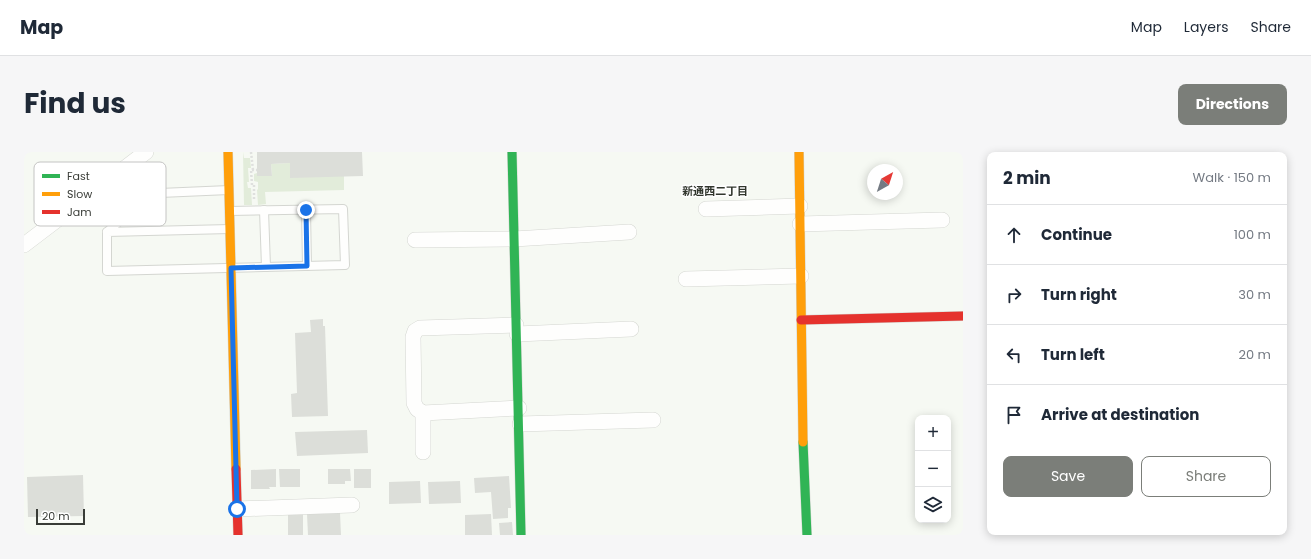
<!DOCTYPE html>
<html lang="en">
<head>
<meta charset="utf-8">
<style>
  body { margin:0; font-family:Poppins,"Noto Sans JP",sans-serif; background:#f6f6f7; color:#1f2937 }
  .controls { position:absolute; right:12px; bottom:12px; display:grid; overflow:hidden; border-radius:8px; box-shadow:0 2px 10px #0003 }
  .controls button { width:36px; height:36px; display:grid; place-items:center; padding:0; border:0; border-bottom:1px solid #e0e1e3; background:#fff; color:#1f2937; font:20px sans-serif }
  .compass { position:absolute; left:843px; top:12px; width:36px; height:36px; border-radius:50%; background:#fff; box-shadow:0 2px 10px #0003; rotate:39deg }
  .scale { position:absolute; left:12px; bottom:10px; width:49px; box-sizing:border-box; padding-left:4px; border:2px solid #393c37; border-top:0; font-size:11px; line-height:14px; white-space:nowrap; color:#393c37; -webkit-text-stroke:3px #fff; paint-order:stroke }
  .stop { position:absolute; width:12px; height:12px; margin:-9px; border:3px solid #1a73e8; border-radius:50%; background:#fff }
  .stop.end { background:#1a73e8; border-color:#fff; box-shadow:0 1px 4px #0008 }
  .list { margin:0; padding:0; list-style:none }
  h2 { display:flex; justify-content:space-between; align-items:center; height:52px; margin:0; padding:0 16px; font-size:17px }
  h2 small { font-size:13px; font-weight:400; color:#747a83 }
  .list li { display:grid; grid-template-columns:26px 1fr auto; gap:12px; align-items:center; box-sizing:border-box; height:60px; padding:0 16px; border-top:1px solid #e0e1e3 }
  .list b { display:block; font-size:15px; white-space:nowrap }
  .list em { font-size:13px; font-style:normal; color:#747a83 }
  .actions { display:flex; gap:8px; padding:12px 16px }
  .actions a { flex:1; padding:9px 0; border:1px solid #7b7e79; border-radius:8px; text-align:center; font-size:14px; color:#7b7e79 }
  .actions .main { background:#7b7e79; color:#fff }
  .icon { flex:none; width:22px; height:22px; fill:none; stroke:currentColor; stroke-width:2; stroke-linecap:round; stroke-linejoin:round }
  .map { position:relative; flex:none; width:939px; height:383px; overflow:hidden; border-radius:8px }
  header { display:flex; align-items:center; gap:24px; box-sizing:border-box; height:56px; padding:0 20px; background:#fff; border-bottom:1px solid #e0e1e3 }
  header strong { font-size:19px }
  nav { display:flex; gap:22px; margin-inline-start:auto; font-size:14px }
  .intro { display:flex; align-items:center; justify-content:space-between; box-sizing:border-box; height:96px; padding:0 24px }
  h1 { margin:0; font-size:28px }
  .button { padding:10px 18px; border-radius:8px; background:#7b7e79; color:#fff; font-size:14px; font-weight:700 }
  main { display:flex; gap:24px; padding:0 24px }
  aside { flex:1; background:#fff; border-radius:8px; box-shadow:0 2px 10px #0003 }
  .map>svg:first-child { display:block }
</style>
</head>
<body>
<header>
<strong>Map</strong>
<nav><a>Map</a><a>Layers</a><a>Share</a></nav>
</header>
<div class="intro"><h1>Find us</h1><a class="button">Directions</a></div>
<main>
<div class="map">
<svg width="939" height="383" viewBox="0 0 939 383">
  <rect width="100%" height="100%" fill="#f6f9f3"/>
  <g fill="#e2ecda">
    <polygon points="219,0 220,6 226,6 227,16 224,16 225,30 223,30 224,36 227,36 228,53 220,53"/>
    <polygon points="266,11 320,24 320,38 241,40 242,52 234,53 233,38 234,37 234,30 230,29 230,22 233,21 234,24 248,24 247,12"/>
  </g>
  <g fill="#dcded9">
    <polygon points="233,0 338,0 339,24 266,26 266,11 247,12 248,24 233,24"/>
    <polygon points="299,167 299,174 301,174 304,264 268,265 267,242 273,241 271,181 287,180 286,168"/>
    <polygon points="343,278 344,301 273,304 271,280"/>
    <polygon points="252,317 252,335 245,335 246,337 227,337 227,318"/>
    <polygon points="255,317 276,317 276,335 256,335"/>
    <polygon points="304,317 326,317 327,329 321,329 321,332 304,332"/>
    <rect x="330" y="317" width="17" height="19"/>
    <polygon points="59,323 60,364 4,365 3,325"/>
    <polygon points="485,324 487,356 484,356 484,366 469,367 467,340 451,341 450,326"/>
    <polygon points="396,329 397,351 365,352 365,330"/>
    <polygon points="436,329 437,351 405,352 404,330"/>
    <polygon points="316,361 317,383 284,383 283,362"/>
    <rect x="264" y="362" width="15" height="21"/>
    <polygon points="467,362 468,383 441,383 441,363"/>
    <polygon points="488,370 489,383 476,383 475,371"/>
  </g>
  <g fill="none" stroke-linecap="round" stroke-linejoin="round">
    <defs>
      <g id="lane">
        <polyline points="240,58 242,115"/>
        <polyline points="282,58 283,114"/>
        <polyline points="206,77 83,80 83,119 321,113 319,57 206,59"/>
        <polyline points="83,80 104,62 136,41 205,38"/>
      </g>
      <g id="street">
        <polyline points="682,57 776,54"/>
        <polyline points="776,72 918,68"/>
        <polyline points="391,88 490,87 605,80"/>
        <polyline points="0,93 122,0"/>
        <polyline points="662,127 777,124"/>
        <polyline points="492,173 396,176 391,179 389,185 390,251 393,257 399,261 495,256"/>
        <polyline points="493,182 607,177"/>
        <polyline points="399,261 399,300"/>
        <polyline points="496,272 629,268"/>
        <polyline points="213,357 328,353"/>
      </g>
      <g id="fast">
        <polyline points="488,0 497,383"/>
        <polyline points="779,290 783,383"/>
      </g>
      <g id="slow">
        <polyline points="204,0 212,317"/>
        <polyline points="775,0 779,290"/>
      </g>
      <g id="jam">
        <polyline points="777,168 939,164"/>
        <polyline points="212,317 214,383"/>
      </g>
    </defs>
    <use href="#lane" stroke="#d4d6d1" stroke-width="10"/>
    <use href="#street" stroke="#d4d6d1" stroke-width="16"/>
    <use href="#fast" stroke="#d4d6d1" stroke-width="10"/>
    <use href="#slow" stroke="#d4d6d1" stroke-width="10"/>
    <use href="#jam" stroke="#d4d6d1" stroke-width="10"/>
    <g stroke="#dfe0de" stroke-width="2.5" stroke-dasharray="2 2" stroke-linecap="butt">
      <polyline points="227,0 229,18"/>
      <polyline points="230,47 230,33 228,33 227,18 233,18"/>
    </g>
    <use href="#lane" stroke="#fefefd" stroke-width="8"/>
    <use href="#street" stroke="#fefefd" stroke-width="15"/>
    <use href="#fast" stroke="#30b455" stroke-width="9"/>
    <use href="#slow" stroke="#ff9f0a" stroke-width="9"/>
    <use href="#jam" stroke="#e5322d" stroke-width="9"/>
  </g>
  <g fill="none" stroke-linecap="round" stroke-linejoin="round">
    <polyline stroke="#1a73e8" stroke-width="5" points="213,357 207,116 283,114 282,58"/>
  </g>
  <g text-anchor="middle" stroke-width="3" stroke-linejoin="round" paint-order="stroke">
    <g font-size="11" font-weight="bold" fill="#31362d" stroke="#fff">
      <text x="691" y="43">新通西二丁目</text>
    </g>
  </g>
  <rect x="10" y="10" width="132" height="64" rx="6" fill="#fff" stroke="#c4c4c3" stroke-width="1"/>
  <rect x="18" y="22" width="18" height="4" fill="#30b455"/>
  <rect x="18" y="40" width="18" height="4" fill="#ff9f0a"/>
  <rect x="18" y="58" width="18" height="4" fill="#e5322d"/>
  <g font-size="11" fill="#393c37">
    <text x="43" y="28">Fast</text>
    <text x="43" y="46">Slow</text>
    <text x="43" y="64">Jam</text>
  </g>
</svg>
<div class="controls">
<button>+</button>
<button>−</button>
<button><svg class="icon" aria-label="layers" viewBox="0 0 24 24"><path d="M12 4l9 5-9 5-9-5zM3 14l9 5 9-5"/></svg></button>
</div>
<svg class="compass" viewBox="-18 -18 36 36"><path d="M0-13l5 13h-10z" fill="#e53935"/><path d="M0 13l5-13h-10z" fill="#747a83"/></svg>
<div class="scale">20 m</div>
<div class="stop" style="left:213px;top:357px"></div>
<div class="stop end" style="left:282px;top:58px"></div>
</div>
<aside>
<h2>2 min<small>Walk · 150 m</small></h2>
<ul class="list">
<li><svg class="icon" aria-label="ahead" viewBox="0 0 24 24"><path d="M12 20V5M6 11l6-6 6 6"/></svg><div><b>Continue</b></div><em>100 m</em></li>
<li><svg class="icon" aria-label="right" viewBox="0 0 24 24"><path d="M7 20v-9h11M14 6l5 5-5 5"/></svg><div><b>Turn right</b></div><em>30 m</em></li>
<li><svg class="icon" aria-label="left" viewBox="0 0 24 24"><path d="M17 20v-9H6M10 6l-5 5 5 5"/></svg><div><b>Turn left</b></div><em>20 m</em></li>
<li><svg class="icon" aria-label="arrive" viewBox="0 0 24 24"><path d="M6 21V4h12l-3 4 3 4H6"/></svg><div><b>Arrive at destination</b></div></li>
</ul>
<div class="actions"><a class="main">Save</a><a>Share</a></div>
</aside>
</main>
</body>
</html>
